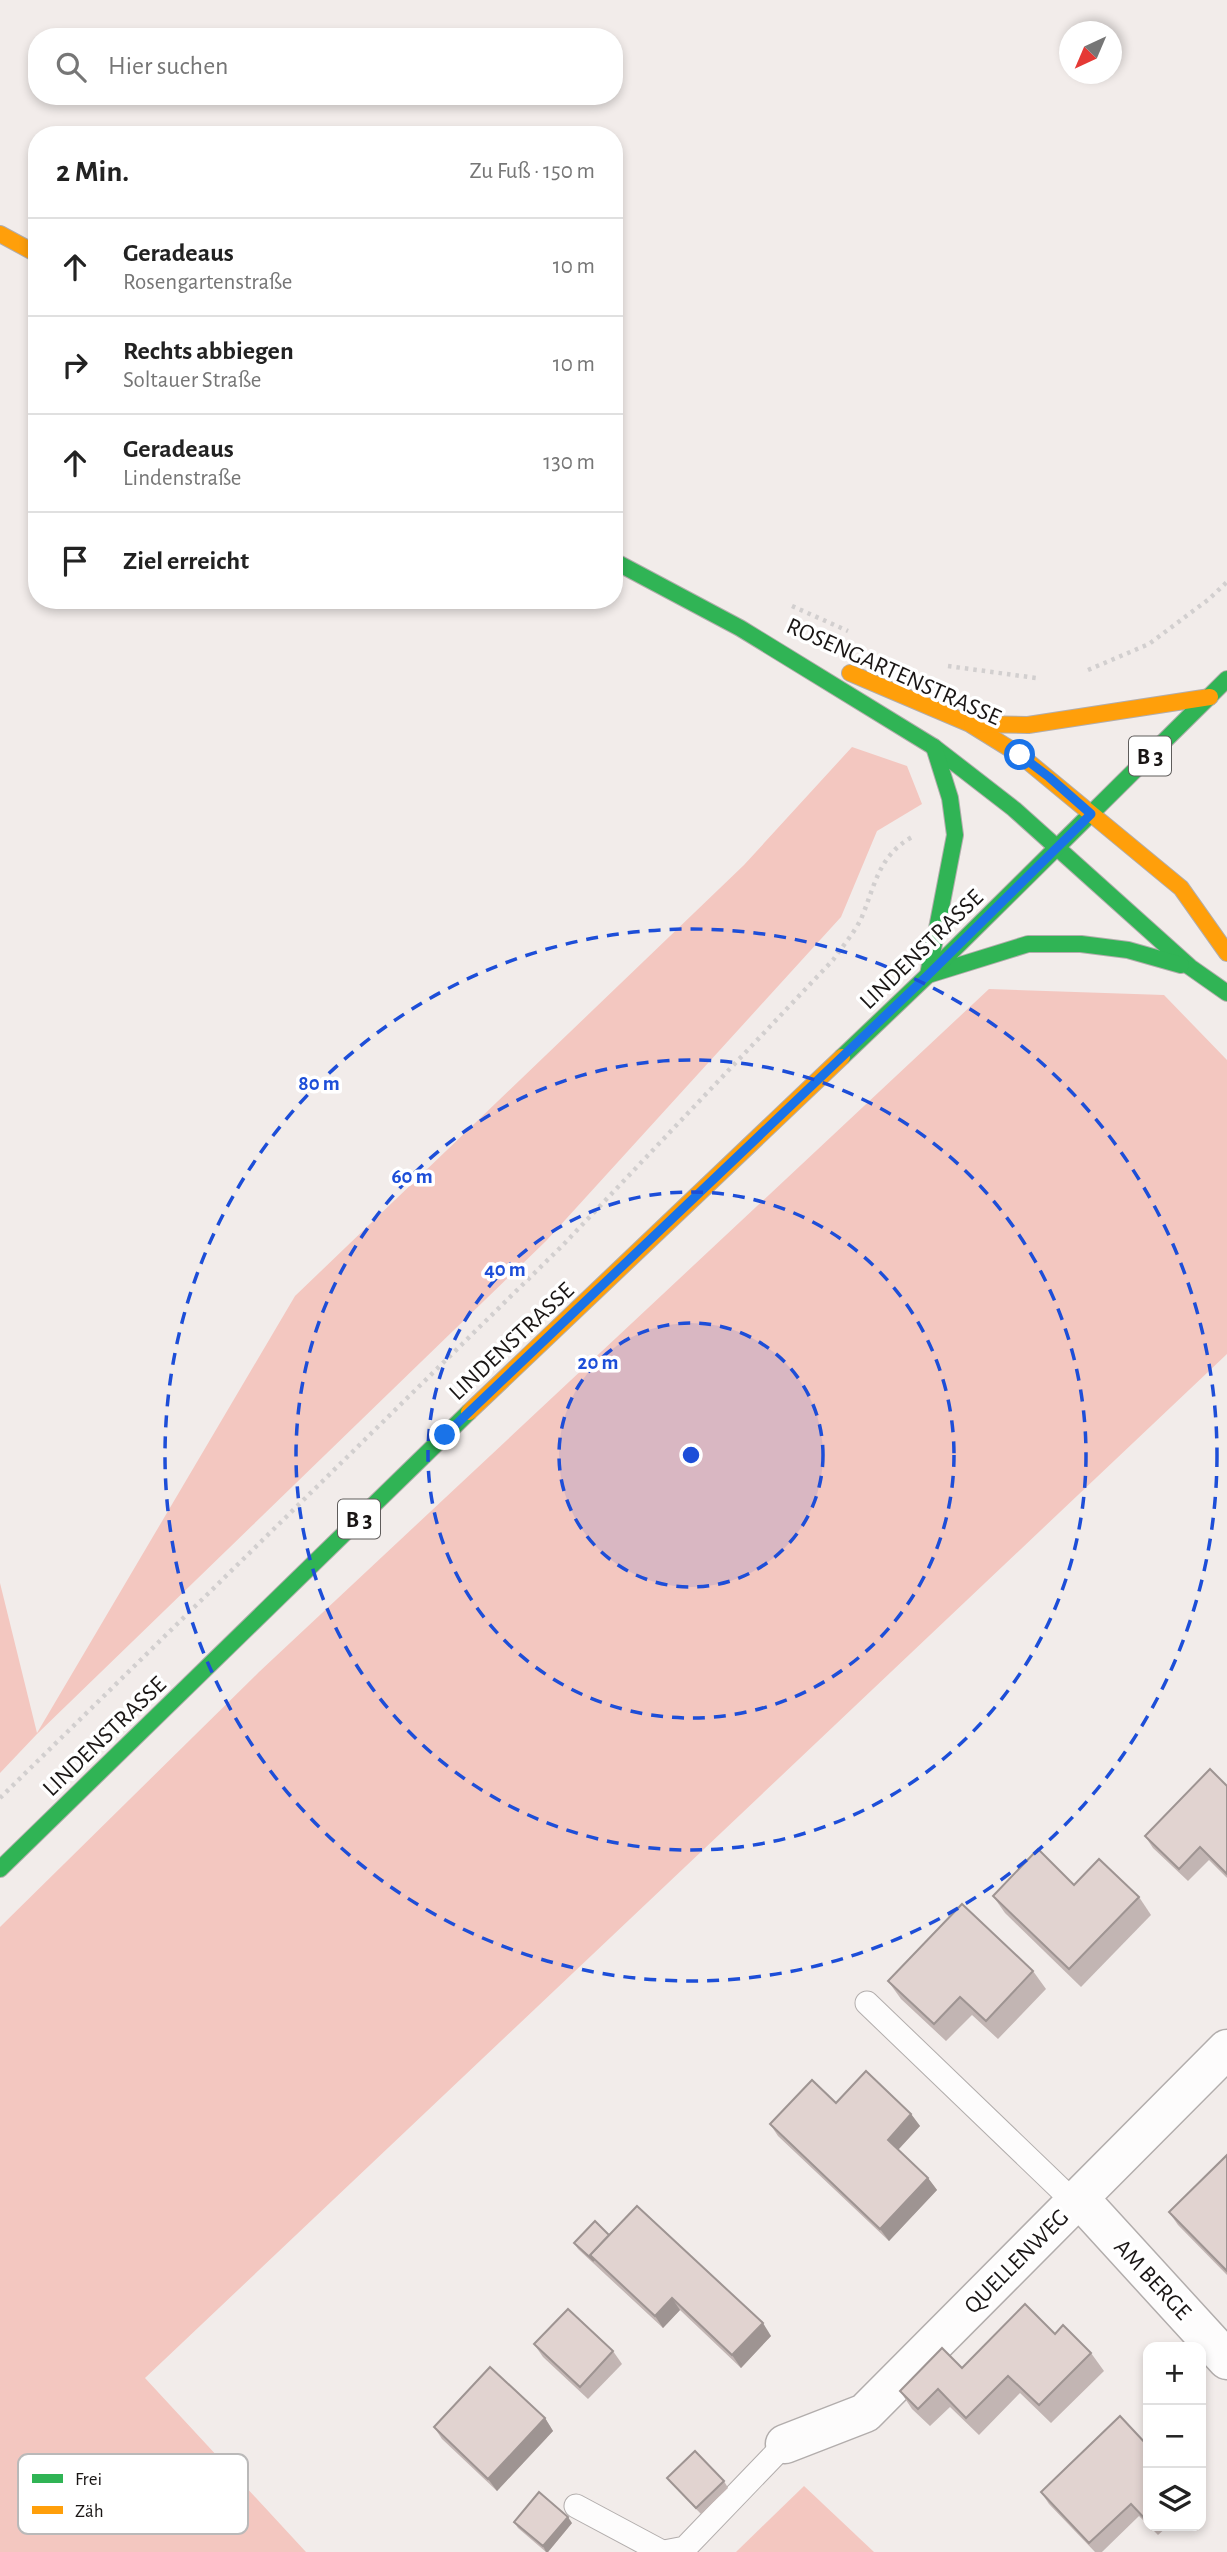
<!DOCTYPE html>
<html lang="de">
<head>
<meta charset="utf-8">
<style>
  body { margin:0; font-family:"Alegreya Sans",sans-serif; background:#f6f6f6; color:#222 }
  .controls { position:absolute; right:21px; bottom:21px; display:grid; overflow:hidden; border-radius:14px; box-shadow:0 4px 10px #0003 }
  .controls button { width:63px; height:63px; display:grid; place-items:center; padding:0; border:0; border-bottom:2px solid #e0e0e0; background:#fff; color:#222; font:35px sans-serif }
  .compass { position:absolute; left:1059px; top:21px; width:63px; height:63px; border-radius:50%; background:#fff; box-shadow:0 4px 10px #0003; rotate:224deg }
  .stop { position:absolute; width:21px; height:21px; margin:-16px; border:5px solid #1a73e8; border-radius:50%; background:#fff }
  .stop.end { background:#1a73e8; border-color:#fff; box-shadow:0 2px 7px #0008 }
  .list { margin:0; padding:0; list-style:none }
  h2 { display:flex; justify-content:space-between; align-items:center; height:91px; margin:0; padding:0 28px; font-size:30px }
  h2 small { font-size:23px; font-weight:400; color:#767676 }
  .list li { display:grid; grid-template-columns:46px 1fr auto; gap:21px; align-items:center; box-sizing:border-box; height:98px; padding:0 28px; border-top:2px solid #e0e0e0 }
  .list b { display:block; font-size:26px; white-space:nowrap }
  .list p { margin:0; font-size:23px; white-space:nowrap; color:#767676 }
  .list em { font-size:23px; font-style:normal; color:#767676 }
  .icon { flex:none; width:38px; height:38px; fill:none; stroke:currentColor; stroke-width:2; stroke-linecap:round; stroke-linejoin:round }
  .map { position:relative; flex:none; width:1227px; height:2552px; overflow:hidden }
  .search { position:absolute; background:#fff; box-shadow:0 4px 10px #0003; left:28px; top:28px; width:595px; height:77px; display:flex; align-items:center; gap:18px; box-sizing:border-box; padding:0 24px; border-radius:28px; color:#767676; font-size:26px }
  .panel { position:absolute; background:#fff; box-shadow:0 4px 10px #0003; left:28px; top:126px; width:595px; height:483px; border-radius:28px }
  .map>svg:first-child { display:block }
</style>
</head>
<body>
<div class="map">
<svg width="1227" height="2552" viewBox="0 0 1227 2552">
  <rect width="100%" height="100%" fill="#f2ecea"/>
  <g fill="#f3c7c0">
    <polygon points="852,747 907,766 922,804 877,831 841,917 546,1241 37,1734 0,1773 0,1583 37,1733 295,1296 744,865"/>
    <polygon points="989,989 1164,995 1227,1060 1227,1354 145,2378 306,2552 0,2552 0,1927 259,1672"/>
    <polygon points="804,2486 874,2552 736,2552"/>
  </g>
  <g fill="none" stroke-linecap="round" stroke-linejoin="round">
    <defs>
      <g id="lane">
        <polyline points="867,2003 1074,2202"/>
        <polyline points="576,2506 662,2552"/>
        <polyline points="664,2552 685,2548 785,2444"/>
      </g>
      <g id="street">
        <polyline points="1079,2198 1227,2360"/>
        <polyline points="785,2444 865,2413 1227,2049"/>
      </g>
      <g id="fast">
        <polyline points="614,561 740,628 934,747 1014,809 1190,967 1227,993"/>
        <polyline points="934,747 950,798 955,835 928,975 1028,944 1081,944 1128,950 1181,965"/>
        <polyline points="842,1057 928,975 1227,679"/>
        <polyline points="0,1869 469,1412"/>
      </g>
      <g id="slow">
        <polyline points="0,234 37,254"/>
        <polyline points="850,673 970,724 1020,755 1181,888 1227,953"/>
        <polyline points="972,724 1028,725 1210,697"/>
        <polyline points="469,1412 842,1057"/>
      </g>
    </defs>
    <use href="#lane" stroke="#b2adac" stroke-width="25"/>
    <use href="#street" stroke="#b2adac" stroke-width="41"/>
    <use href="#fast" stroke="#b2adac" stroke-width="18"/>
    <use href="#slow" stroke="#b2adac" stroke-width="18"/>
    <g stroke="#d2cfcf" stroke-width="4.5" stroke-dasharray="3.5 5" stroke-linecap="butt">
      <polyline points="792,606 848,631"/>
      <polyline points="948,666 1036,678"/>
      <polyline points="1088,670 1149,644 1209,599 1227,582"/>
      <path d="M0,1798L563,1245L833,960C842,947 854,933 861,919C875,886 878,856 912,837"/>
    </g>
    <use href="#lane" stroke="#fdfcfc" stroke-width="23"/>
    <use href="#street" stroke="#fdfcfc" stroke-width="38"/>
    <use href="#fast" stroke="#30b455" stroke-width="16"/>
    <use href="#slow" stroke="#ff9f0a" stroke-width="16"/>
  </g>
  <g fill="#c2b5b3">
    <polygon points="1227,1786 1227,1878 1209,1860 1188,1881 1153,1848 1145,1836"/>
    <polygon points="1074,1885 1139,1897 1151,1915 1081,1987 1005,1913 993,1896"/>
    <polygon points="1033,1971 1046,1989 998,2039 972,2015 946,2041 901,1999 888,1981"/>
    <polygon points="836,2103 911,2114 920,2126 898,2150 928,2178 937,2190 889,2241 778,2136 770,2124"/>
    <polygon points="1227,2155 1227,2275 1178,2225 1169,2212"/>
    <polygon points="609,2235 771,2336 741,2368 680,2310 663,2328 578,2249 574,2243"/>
    <polygon points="1055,2334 1091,2353 1104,2371 1051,2423 1020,2393 979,2435 950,2407 930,2426 912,2409 900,2391"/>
    <polygon points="534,2344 613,2351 622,2364 588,2399 543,2357"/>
    <polygon points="545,2418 553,2431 497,2491 442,2439 434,2427"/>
    <polygon points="1148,2446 1148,2525 1139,2516 1102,2552 1095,2552 1049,2504 1041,2492"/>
    <polygon points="667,2478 724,2481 728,2488 701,2514 672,2484"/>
    <polygon points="514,2522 572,2523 548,2552 546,2552 518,2528"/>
    <polygon points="1149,2526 1168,2526 1158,2535"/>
  </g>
  <g fill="#9e9492">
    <polygon points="911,2114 920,2126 896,2152 888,2140"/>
    <polygon points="928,2178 937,2190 889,2241 880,2229"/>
    <polygon points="672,2298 680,2310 663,2328 655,2316"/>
    <polygon points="763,2323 771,2336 741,2368 732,2355"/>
    <polygon points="545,2418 553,2431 497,2491 488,2479"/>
    <polygon points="568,2517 572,2523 548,2552 546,2552 543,2546"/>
  </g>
  <g fill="#e1d3d0" stroke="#9e9492" stroke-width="2">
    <polygon points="1210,1769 1227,1786 1227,1874 1200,1847 1179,1869 1145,1836"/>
    <polygon points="1038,1849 1074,1885 1099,1859 1139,1897 1069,1969 993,1896"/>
    <polygon points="962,1904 1033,1971 986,2021 960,1997 934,2024 888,1981"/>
    <polygon points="866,2071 911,2114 888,2140 928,2178 880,2229 770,2124 812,2080 836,2103"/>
    <polygon points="1227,2155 1227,2271 1169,2212"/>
    <polygon points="637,2206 763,2323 732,2355 672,2298 655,2316 590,2255"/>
    <polygon points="595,2221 609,2235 590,2255 594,2261 574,2243"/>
    <polygon points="1025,2304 1055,2334 1063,2325 1091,2353 1039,2405 1008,2376 966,2418 938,2389 918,2409 900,2391 942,2348 962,2368"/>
    <polygon points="568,2309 613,2351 580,2387 534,2344"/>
    <polygon points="490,2367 545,2418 488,2479 434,2427"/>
    <polygon points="1120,2416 1148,2446 1148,2522 1131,2504 1089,2543 1041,2492"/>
    <polygon points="695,2451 724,2481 696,2508 667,2478"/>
    <polygon points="539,2492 568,2517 543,2546 514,2522"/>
  </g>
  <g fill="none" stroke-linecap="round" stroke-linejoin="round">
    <polyline stroke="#1a73e8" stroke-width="9" points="445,1435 928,975 1091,814 1049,777 1020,755"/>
  </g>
  <circle cx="691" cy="1455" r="132" fill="#1d4ed8" fill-opacity=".12"/>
  <g fill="none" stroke="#1d4ed8" stroke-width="3.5" stroke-dasharray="12 9">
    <circle cx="691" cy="1455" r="132"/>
    <circle cx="691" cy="1455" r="263"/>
    <circle cx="691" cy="1455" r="395"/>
    <circle cx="691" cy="1455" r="526"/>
  </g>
  <g text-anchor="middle" stroke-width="7" stroke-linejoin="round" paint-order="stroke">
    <g fill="#fff" stroke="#5f5c5b" stroke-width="2">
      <rect x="1129" y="736.5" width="42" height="39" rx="5"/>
      <rect x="338" y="1499.5" width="42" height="39" rx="5"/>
    </g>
    <g font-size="23" font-weight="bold" fill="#1a1615">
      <text x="1150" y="764">B 3</text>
      <text x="359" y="1527">B 3</text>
    </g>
    <g font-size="24" fill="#1a1615" stroke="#fff">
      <text transform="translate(894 671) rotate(24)" y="8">ROSENGARTENSTRASSE</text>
      <text transform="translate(921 949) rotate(-44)" y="8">LINDENSTRASSE</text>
      <text transform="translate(511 1341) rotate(-43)" y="8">LINDENSTRASSE</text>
      <text transform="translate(104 1736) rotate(-44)" y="8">LINDENSTRASSE</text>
      <text transform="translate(1016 2261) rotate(-45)" y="8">QUELLENWEG</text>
      <text transform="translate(1153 2279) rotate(47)" y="8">AM BERGE</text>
    </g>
  </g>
  <rect x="18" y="2454" width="230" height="80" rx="10" fill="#fff" stroke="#bab9b9" stroke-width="2"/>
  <rect x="32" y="2474" width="31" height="9" fill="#30b455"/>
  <rect x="32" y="2506" width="31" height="8" fill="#ff9f0a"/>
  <g font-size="19" fill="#1a1615">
    <text x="75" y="2485">Frei</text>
    <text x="75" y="2517">Zäh</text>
  </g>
  <circle cx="691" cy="1455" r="10" fill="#1d4ed8" stroke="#fff" stroke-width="3.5"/>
  <g font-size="21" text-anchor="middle" font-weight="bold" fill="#1d4ed8" stroke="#fff" stroke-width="7" stroke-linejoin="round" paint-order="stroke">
    <text x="319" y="1090">80 m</text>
    <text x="412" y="1183">60 m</text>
    <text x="505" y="1276">40 m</text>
    <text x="598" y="1369">20 m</text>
  </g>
</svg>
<div class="controls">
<button>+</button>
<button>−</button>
<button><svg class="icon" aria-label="layers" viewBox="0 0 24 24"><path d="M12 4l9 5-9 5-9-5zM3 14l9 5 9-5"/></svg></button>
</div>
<svg class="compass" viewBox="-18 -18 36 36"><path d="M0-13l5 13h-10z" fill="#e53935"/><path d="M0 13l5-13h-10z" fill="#767676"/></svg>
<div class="stop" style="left:1020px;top:755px"></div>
<div class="stop end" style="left:445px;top:1435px"></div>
<div class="search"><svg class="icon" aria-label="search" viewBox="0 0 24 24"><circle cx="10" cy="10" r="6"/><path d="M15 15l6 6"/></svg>Hier suchen</div>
<section class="panel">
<h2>2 Min.<small>Zu Fuß · 150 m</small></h2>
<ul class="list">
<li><svg class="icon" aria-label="ahead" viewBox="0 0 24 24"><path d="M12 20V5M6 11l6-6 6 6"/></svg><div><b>Geradeaus</b><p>Rosengartenstraße</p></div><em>10 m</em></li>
<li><svg class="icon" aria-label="right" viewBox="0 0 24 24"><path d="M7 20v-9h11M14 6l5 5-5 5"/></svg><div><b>Rechts abbiegen</b><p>Soltauer Straße</p></div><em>10 m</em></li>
<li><svg class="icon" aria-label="ahead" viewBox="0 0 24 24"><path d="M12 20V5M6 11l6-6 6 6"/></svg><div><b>Geradeaus</b><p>Lindenstraße</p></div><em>130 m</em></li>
<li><svg class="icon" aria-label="arrive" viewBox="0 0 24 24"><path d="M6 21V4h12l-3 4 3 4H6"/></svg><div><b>Ziel erreicht</b></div></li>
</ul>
</section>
</div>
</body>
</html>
